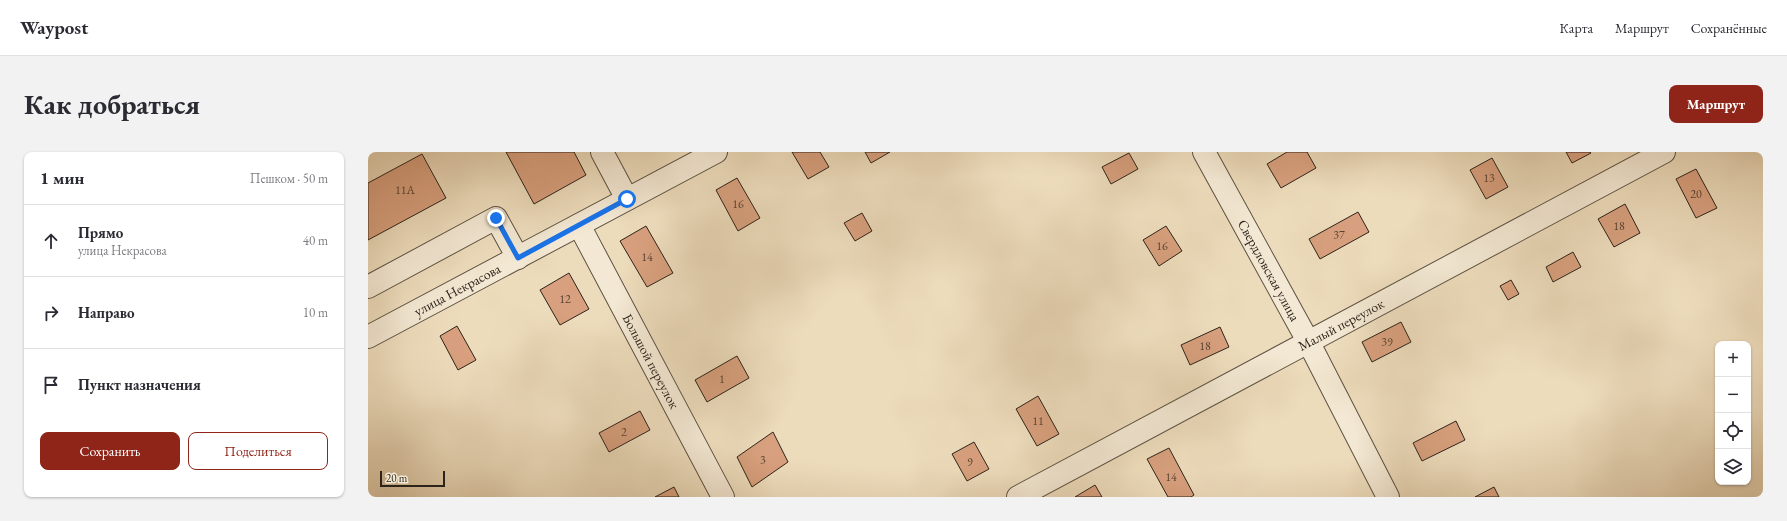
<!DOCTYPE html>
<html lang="ru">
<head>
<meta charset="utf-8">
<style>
  body { margin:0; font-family:"EB Garamond",serif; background:#f2f2f3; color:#2b2b33 }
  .controls { position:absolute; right:12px; bottom:12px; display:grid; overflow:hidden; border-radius:8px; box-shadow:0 1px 3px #0004 }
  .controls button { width:36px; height:36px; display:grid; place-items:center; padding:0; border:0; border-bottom:1px solid #e1e1e2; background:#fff; color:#2b2b33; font:20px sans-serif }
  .scale { position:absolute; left:12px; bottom:10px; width:65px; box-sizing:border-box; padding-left:4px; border:2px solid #2c231a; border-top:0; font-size:11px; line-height:14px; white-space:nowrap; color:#2c231a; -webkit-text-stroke:3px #f3e8d3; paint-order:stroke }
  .stop { position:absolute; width:12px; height:12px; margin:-9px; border:3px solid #1a73e8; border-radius:50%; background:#fff }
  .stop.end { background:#1a73e8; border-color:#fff; box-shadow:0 1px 4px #0008 }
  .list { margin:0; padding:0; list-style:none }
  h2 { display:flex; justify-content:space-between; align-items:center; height:52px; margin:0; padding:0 16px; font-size:17px }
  h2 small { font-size:13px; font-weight:400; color:#7c7c81 }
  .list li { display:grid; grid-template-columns:26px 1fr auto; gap:12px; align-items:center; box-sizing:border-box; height:72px; padding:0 16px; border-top:1px solid #e1e1e2 }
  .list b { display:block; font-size:15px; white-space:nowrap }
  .list p { margin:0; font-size:13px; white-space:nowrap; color:#7c7c81 }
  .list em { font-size:13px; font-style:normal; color:#7c7c81 }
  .actions { display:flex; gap:8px; padding:12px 16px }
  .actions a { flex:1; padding:9px 0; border:1px solid #8f2418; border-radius:8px; text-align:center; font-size:14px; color:#8f2418 }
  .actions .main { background:#8f2418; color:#fff }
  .icon { flex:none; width:22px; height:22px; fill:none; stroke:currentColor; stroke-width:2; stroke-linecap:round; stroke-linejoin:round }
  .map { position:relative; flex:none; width:1395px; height:345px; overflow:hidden; border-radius:8px }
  header { display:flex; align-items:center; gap:24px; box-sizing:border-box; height:56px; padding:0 20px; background:#fff; border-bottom:1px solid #e1e1e2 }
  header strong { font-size:19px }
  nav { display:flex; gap:22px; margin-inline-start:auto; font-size:14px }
  .intro { display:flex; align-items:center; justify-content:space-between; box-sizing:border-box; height:96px; padding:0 24px }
  h1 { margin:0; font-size:28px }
  .button { padding:10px 18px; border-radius:8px; background:#8f2418; color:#fff; font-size:14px; font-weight:700 }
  main { display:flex; gap:24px; padding:0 24px }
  aside { flex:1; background:#fff; border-radius:8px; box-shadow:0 1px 3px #0004 }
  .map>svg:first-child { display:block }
</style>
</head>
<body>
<header>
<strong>Waypost</strong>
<nav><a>Карта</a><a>Маршрут</a><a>Сохранённые</a></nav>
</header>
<div class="intro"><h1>Как добраться</h1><a class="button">Маршрут</a></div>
<main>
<aside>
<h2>1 мин<small>Пешком · 50 m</small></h2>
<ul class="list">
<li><svg class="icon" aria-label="ahead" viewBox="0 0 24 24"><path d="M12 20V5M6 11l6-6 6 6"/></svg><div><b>Прямо</b><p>улица Некрасова</p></div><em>40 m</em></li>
<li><svg class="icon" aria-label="right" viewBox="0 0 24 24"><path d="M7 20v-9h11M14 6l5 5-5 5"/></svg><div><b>Направо</b></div><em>10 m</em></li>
<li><svg class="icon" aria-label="arrive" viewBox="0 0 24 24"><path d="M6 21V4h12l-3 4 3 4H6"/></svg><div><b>Пункт назначения</b></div></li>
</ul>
<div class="actions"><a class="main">Сохранить</a><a>Поделиться</a></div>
</aside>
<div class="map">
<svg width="1395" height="345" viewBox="0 0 1395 345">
  <rect width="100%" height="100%" fill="#eddcbc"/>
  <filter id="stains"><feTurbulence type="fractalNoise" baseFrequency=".005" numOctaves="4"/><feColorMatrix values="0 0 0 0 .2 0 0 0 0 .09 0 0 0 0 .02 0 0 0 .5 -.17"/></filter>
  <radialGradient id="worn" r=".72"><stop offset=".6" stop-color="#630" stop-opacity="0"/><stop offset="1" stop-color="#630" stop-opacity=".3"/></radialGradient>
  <g fill="#d8a07e" stroke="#2c231a">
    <polygon points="138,0 206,0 218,23 166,52"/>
    <polygon points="424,0 452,0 461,15 440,27"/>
    <polygon points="497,0 522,0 503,11"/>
    <polygon points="919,0 939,0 948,16 913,36 899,12"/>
    <polygon points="1198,0 1222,0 1223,1 1204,11"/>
    <polygon points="761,1 770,17 743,32 734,15"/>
    <polygon points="54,2 78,46 0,88 0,31"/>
    <polygon points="1124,6 1140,35 1118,47 1102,18"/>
    <polygon points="1328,17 1349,56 1328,66 1308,27"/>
    <polygon points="369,26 392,66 370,79 348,38"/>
    <polygon points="1257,52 1272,81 1246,95 1230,67"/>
    <polygon points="990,60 1001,80 952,107 941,87"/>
    <polygon points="494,61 504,79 487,89 476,71"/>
    <polygon points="278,74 305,121 279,135 252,89"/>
    <polygon points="798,74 814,99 791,114 775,88"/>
    <polygon points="1205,100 1213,115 1185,130 1178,115"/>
    <polygon points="201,121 221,157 192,173 172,138"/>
    <polygon points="1143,128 1151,142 1140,148 1132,134"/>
    <polygon points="1033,170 1043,190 1004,210 994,190"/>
    <polygon points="89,174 108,208 90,218 72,184"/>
    <polygon points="852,175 861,195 822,213 813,193"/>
    <polygon points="369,204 381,226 339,250 327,228"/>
    <polygon points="670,244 691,282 669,294 648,257"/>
    <polygon points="272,259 282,278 241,300 231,281"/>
    <polygon points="1088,269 1097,288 1054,309 1045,291"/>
    <polygon points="405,280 420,310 384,335 369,305"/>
    <polygon points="606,290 621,317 599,329 584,302"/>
    <polygon points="801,296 826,343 823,345 800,345 779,307"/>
    <polygon points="727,333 734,345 707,345"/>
    <polygon points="306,335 311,345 287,345"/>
    <polygon points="1126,335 1131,345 1107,345"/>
  </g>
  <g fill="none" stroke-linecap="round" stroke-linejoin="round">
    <defs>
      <g id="minor">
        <polyline points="234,0 259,47"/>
        <path id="s1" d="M836,0L941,191L1020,345"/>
        <path id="s2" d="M211,73L355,345"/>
        <polyline points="0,135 128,66 150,106"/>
        <path id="s3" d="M0,185L348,0"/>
        <path id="s4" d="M650,345L1296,0"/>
      </g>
    </defs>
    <use href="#minor" stroke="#5c5142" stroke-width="24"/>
    <use href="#minor" stroke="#f3e8d3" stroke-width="22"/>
  </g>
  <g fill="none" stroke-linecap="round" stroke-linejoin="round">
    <polyline stroke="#1a73e8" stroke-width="5" points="128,66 150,106 259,47"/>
  </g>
  <g text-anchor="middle" stroke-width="3.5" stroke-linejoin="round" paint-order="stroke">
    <g font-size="12" fill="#574233">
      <text x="1121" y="30">13</text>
      <text x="37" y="42">11А</text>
      <text x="1328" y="46">20</text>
      <text x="370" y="56">16</text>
      <text x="1251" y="78">18</text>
      <text x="971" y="87">37</text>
      <text x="794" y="98">16</text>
      <text x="279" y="109">14</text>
      <text x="197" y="151">12</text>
      <text x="1019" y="194">39</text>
      <text x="837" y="198">18</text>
      <text x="354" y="231">1</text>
      <text x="670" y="273">11</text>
      <text x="256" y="284">2</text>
      <text x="395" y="312">3</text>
      <text x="602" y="314">9</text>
      <text x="803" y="329">14</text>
    </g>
    <g font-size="14" fill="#2c231a" stroke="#f3e8d3">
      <text dy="5" stroke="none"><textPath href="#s1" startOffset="135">Свердловская улица</textPath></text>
      <text dy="5" stroke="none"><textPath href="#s3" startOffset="101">улица Некрасова</textPath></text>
      <text dy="5" stroke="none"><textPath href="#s4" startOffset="366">Малый переулок</textPath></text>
      <text dy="5" stroke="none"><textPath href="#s2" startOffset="154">Большой переулок</textPath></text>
    </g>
  </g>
  <rect width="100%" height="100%" filter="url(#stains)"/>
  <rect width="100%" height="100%" fill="url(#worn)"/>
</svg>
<div class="controls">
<button>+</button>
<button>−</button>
<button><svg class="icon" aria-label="locate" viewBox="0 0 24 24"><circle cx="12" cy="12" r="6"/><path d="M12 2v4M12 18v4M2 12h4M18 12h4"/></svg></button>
<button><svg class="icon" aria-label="layers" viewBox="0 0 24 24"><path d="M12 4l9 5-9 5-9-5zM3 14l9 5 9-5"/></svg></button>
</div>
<div class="scale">20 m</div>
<div class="stop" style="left:259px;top:47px"></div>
<div class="stop end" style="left:128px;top:66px"></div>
</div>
</main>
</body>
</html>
